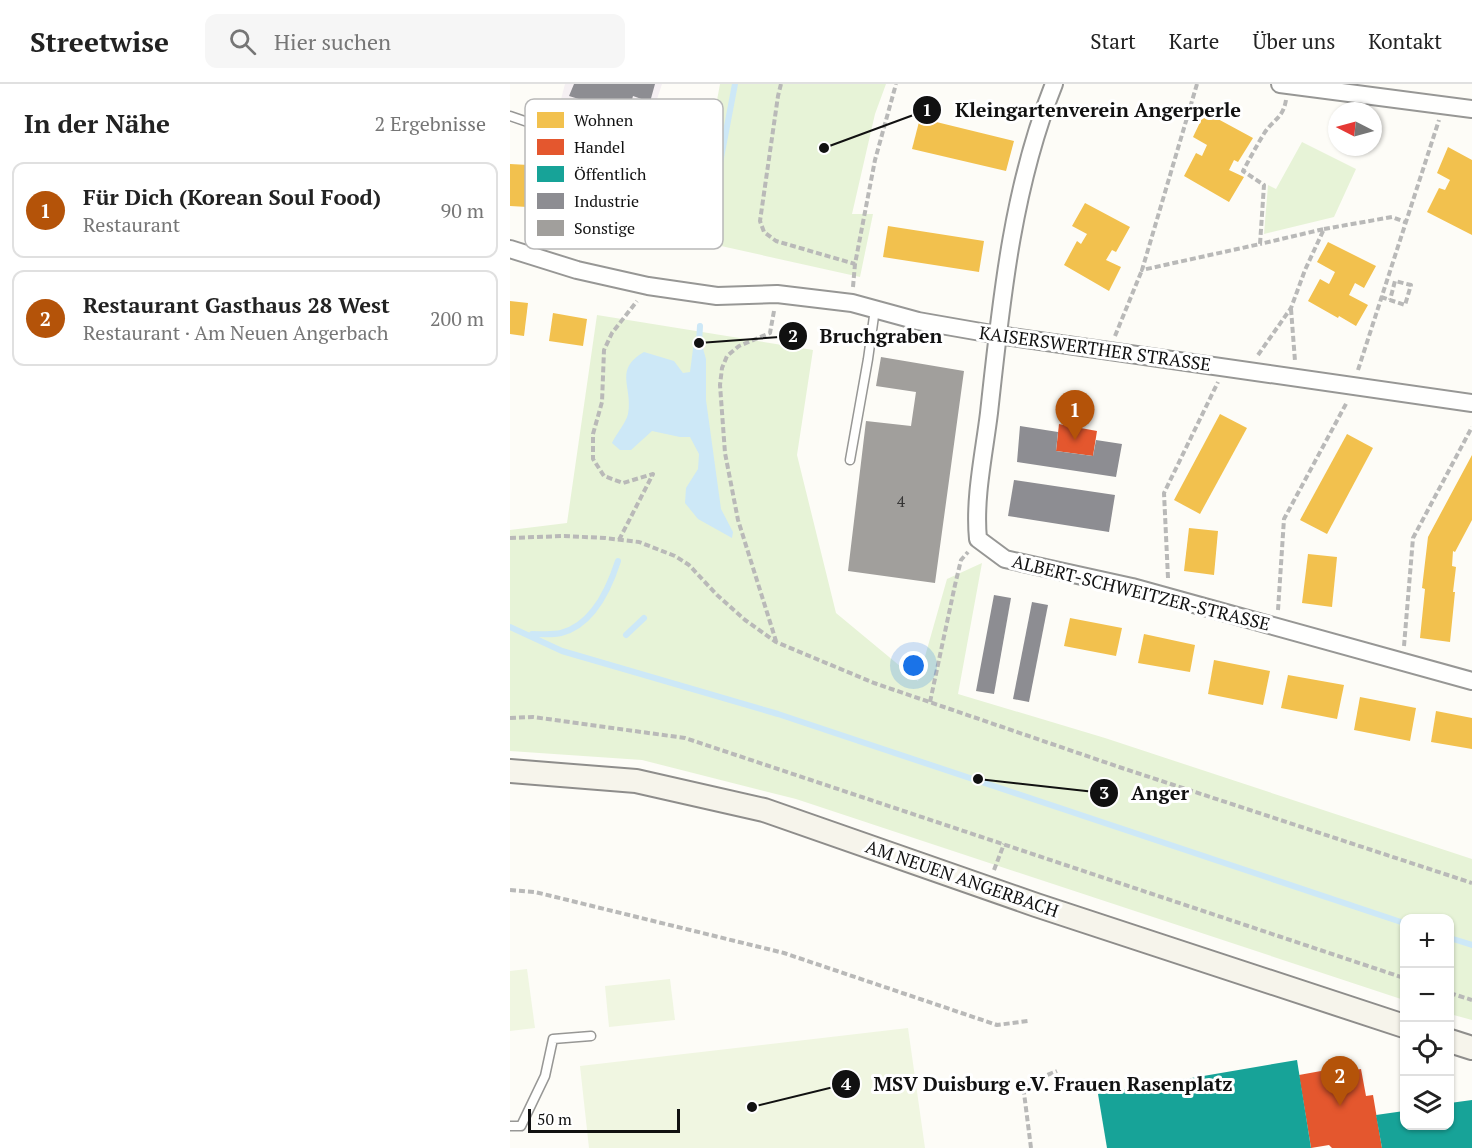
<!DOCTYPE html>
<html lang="de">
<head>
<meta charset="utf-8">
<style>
  body { margin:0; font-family:"PT Serif",serif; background:#f6f6f6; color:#222 }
  .controls { position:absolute; right:18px; bottom:18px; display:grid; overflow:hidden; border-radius:12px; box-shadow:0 2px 4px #0004 }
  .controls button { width:54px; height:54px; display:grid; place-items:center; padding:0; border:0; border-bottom:2px solid #e0e0e0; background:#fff; color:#222; font:30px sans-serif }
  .compass { position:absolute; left:818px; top:18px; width:54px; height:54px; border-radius:50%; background:#fff; box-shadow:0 2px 4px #0004; rotate:276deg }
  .scale { position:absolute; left:18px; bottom:15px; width:152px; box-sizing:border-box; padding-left:6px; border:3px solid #111; border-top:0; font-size:16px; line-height:21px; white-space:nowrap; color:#111; -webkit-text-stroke:4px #fff; paint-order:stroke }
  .you { position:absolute; left:404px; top:582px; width:21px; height:21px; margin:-15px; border:4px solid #fff; border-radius:50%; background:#1a73e8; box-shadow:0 0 0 9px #1a73e833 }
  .badge { display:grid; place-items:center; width:39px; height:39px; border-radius:50%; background:#b45309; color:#fff; font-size:20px; font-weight:700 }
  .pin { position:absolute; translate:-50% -50px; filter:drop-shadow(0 2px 3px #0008) }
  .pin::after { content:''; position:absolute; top:32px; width:21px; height:18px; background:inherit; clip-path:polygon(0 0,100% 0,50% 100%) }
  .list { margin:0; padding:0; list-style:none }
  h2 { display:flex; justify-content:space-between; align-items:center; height:78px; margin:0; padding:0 24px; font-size:26px }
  h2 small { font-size:20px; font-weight:400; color:#767676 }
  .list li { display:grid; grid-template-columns:39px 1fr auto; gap:18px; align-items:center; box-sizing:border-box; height:96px; margin:0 12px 12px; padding:0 12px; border:2px solid #e0e0e0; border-radius:12px }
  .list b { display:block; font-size:22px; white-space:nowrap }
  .list p { margin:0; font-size:20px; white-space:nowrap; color:#767676 }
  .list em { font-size:20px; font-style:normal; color:#767676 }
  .icon { flex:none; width:33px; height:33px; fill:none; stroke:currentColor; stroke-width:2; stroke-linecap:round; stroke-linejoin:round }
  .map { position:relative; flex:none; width:962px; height:1064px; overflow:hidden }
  header { display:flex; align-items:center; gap:36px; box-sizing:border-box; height:84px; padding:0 30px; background:#fff; border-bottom:2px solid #e0e0e0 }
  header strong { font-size:28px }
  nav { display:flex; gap:33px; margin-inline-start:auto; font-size:21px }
  .search { width:420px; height:54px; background:#f6f6f6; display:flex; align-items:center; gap:15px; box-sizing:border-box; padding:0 21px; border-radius:12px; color:#767676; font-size:22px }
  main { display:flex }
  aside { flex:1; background:#fff }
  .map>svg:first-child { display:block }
</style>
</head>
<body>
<header>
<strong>Streetwise</strong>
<div class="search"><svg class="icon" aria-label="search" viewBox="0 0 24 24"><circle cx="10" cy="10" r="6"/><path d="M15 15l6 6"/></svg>Hier suchen</div>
<nav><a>Start</a><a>Karte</a><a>Über uns</a><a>Kontakt</a></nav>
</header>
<main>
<aside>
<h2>In der Nähe<small>2 Ergebnisse</small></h2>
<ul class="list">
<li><span class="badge">1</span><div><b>Für Dich (Korean Soul Food)</b><p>Restaurant</p></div><em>90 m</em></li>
<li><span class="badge">2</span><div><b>Restaurant Gasthaus 28 West</b><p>Restaurant · Am Neuen Angerbach</p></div><em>200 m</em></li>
</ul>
</aside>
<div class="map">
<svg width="962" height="1064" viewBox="0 0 962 1064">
  <rect width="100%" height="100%" fill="#fdfcf7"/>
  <polygon fill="#f5f0f3" points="55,0 152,0 145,21 127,17 111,68 43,46"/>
  <g fill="#e7f3d7">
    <polygon points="210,0 376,0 365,30 342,130 363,130 350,193 184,156 193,92"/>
    <polygon points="792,58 846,85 824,133 754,150 758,101 766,105"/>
    <polygon points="87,231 303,266 287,371 326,529 408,597 437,495 472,479 448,610 595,654 962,775 962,936 940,930 940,834 894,834 894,916 286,715 132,676 0,667 0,446 57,439"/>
  </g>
  <g fill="#f0f6e1">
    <polygon points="17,885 25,944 0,947 0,887"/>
    <polygon points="160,895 165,936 99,943 95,902"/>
    <polygon points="398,944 415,1064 79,1064 70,982"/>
  </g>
  <path fill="#cde8f7" d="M184,257L192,261L196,275V316L211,425L223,448L222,454L188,435L175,419L176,404L188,385L189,370L180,353H170L142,347L121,366H110L102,359C106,350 116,339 118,330C123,302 103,286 134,268L164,277L173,289L180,288Z"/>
  <g fill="#f2c14e">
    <polygon points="695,28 743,54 728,78 724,76 719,86 734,93 719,118 674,92 686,69 692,72 697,61 683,53"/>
    <polygon points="410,34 504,57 496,87 402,65"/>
    <polygon points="938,63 962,76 962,151 917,128 929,104 935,106 940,96 927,89"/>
    <polygon points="0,80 37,82 37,88 95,91 92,133 35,129 35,124 0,122"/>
    <polygon points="575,119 620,143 606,168 602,166 596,176 611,183 599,207 554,181 567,157 571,160 577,150 562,142"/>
    <polygon points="378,142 474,157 469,188 373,173"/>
    <polygon points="818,158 866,182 854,204 845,199 839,211 858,221 846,242 829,232 828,234 798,217 810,195 819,200 825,188 807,178"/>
    <polygon points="0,217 18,219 14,252 0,250"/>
    <polygon points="43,229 77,235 73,262 39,257"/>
    <polygon points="710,330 737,344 690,430 664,416"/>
    <polygon points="837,350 863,364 817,450 790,436"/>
    <polygon points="962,371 962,436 945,468 943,467 942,482 946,483 943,508 945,508 940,558 910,554 915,505 912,504 918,453"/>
    <polygon points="679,444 708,447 704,491 674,487"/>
    <polygon points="798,470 827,473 822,523 792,519"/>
    <polygon points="560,534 612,544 606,572 554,562"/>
    <polygon points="634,550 685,561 680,588 628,579"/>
    <polygon points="704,576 760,587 753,621 698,610"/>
    <polygon points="778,591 834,601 827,635 771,624"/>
    <polygon points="850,613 906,624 900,657 844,646"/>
    <polygon points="926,627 962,634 962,665 921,658"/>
  </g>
  <g fill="#e4572e">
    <polygon points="549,340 587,347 583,372 546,367"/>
    <polygon points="851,985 856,1012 863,1011 872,1064 822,1064 819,1061 801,1064 789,991 811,987 812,991"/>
  </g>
  <g fill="#17a398">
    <polygon points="787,976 801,1064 597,1064 588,1010"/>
    <polygon points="962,1016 962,1064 872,1064 866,1031 894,1027 894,1042 940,1042 940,1019"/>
  </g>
  <g fill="#8d8d92">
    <polygon points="64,0 145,0 140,18 123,12 118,30 59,12"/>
    <polygon points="510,342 548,348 546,367 583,372 586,356 612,360 606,393 507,378"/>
    <polygon points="504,396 605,411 599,448 498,432"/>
    <polygon points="484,511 501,514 484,610 466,607"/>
    <polygon points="522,518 538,521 519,618 503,615"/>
  </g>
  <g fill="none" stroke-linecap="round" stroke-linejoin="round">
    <g stroke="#cde8f7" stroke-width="6">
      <polyline points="197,148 225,0"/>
      <polyline points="189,259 190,242"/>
      <polyline points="0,543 52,567 268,630 894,839"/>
      <path d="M22,550C32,550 43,551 51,549C83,541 99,505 108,477"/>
      <polyline points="116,551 134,534"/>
      <polyline points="940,854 962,861"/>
    </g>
  </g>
  <polygon fill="#a19f9c" points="371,273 454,287 425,499 338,487 356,337 401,342 406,308 366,302"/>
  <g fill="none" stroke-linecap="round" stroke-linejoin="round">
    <defs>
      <g id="lane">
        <polyline points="0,32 38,45 69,28 106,40"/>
        <polyline points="340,376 358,275 365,225"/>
        <polyline points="0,1042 11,1042 35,992 43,955 81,952"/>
      </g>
      <g id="street">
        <path d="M544,0C502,104 491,219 479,329C474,370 464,414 468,455L495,475L622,503L962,597"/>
        <polyline points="770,0 962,25"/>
        <polyline points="0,165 67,186 138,202 207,212 267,210 342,219 408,237 488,251 962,319"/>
      </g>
      <g id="secondary">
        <polyline points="0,687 126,697 254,726 526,821 894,942"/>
        <polyline points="940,957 962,964"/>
      </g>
    </defs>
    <use href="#lane" stroke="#979795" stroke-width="11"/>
    <use href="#street" stroke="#979795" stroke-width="20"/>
    <use href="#secondary" stroke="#8e8d8b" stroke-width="26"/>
    <g stroke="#b9b9b8" stroke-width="4" stroke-dasharray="6 3" stroke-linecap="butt">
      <polyline points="271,0 268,12 250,137 254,148 266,157 345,180"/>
      <path d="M687,0L632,186L750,160L754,101L733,87C740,74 747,61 755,48C764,35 773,34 776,16"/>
      <polyline points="814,145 882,133 895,138"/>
      <polyline points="343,203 345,180 365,76 386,0"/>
      <polyline points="871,213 895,221 901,201 885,197 880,216"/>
      <polyline points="781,225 785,277"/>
      <polyline points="264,227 260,249 229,262 217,272 212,284 210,301 215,369 228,436 266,557"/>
      <polyline points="605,252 632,186"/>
      <polyline points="748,271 781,224 795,186 814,145 750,160"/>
      <polyline points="848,286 929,36"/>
      <polyline points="0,454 54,452 95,454 129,458 165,472 179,481 207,511 235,536 266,558 364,599 609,683 962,799"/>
      <polyline points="109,456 143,390 113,399 94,392 83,375 83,350 92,318 94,266 102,249 127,217"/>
      <polyline points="658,494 654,409 708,298"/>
      <polyline points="768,526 774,435 837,318"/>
      <polyline points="894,562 903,454 962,343"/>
      <polyline points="420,618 445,501 451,476 458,468"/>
      <polyline points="0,634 23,633 175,654 894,894"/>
      <polyline points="484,786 494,760"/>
      <polyline points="0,806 25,808 274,869 487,941 518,937"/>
      <polyline points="940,909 962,916"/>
      <polyline points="521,1064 513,1001 547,987"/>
    </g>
    <use href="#lane" stroke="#fffffe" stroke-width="8"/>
    <use href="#street" stroke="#fffffe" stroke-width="16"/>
    <use href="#secondary" stroke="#f6f4eb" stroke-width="22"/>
  </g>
  <g text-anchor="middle" stroke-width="6" stroke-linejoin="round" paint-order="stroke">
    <g font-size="15" fill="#353434">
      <text x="391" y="423">4</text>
    </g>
    <g font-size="18" fill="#111" stroke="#fff">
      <text transform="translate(585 265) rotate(8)" y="6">KAISERSWERTHER STRASSE</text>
      <text transform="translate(631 509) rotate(14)" y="6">ALBERT-SCHWEITZER-STRASSE</text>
      <text transform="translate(452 795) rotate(19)" y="6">AM NEUEN ANGERBACH</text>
    </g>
  </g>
  <rect x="15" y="15" width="198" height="150" rx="9" fill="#fff" stroke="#b8b8b8" stroke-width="1.5"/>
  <rect x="27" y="28" width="27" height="16" fill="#f2c14e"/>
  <rect x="27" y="55" width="27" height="16" fill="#e4572e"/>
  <rect x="27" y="82" width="27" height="16" fill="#17a398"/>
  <rect x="27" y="109" width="27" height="16" fill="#8d8d92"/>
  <rect x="27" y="136" width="27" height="16" fill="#a19f9c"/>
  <g font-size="16" fill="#111">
    <text x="64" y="42">Wohnen</text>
    <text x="64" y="69">Handel</text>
    <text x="64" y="96">Öffentlich</text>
    <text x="64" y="123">Industrie</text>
    <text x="64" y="150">Sonstige</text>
  </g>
  <path fill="none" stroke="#111" stroke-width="2" d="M314 64L417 26M189 259L283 252M468 695L594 709M242 1023L336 1000"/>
  <g fill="#111" stroke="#fff" stroke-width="2">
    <circle cx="314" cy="64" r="6"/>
    <circle cx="189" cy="259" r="6"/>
    <circle cx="468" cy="695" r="6"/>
    <circle cx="242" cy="1023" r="6"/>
    <circle cx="417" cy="26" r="15"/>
    <circle cx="283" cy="252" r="15"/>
    <circle cx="594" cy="709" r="15"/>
    <circle cx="336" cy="1000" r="15"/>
  </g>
  <g font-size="18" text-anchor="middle" font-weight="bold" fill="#fff">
    <text x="417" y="32">1</text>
    <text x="283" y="258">2</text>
    <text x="594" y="715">3</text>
    <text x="336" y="1006">4</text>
  </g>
  <g font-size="20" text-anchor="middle" font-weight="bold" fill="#111" stroke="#fff" stroke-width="6" stroke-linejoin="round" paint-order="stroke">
    <text x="588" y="33">Kleingartenverein Angerperle</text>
    <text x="371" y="259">Bruchgraben</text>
    <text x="650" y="716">Anger</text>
    <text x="543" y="1007">MSV Duisburg e.V. Frauen Rasenplatz</text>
  </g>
</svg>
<div class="controls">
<button>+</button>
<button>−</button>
<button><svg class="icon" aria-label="locate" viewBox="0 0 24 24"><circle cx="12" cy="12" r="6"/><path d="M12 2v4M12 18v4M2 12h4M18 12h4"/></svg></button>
<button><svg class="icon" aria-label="layers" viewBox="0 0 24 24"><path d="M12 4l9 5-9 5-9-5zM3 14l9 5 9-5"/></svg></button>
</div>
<svg class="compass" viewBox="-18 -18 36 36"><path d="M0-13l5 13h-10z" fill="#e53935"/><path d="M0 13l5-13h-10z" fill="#767676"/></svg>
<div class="scale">50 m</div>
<div class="you"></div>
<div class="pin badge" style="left:565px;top:356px">1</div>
<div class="pin badge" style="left:830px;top:1022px">2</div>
</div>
</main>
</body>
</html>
